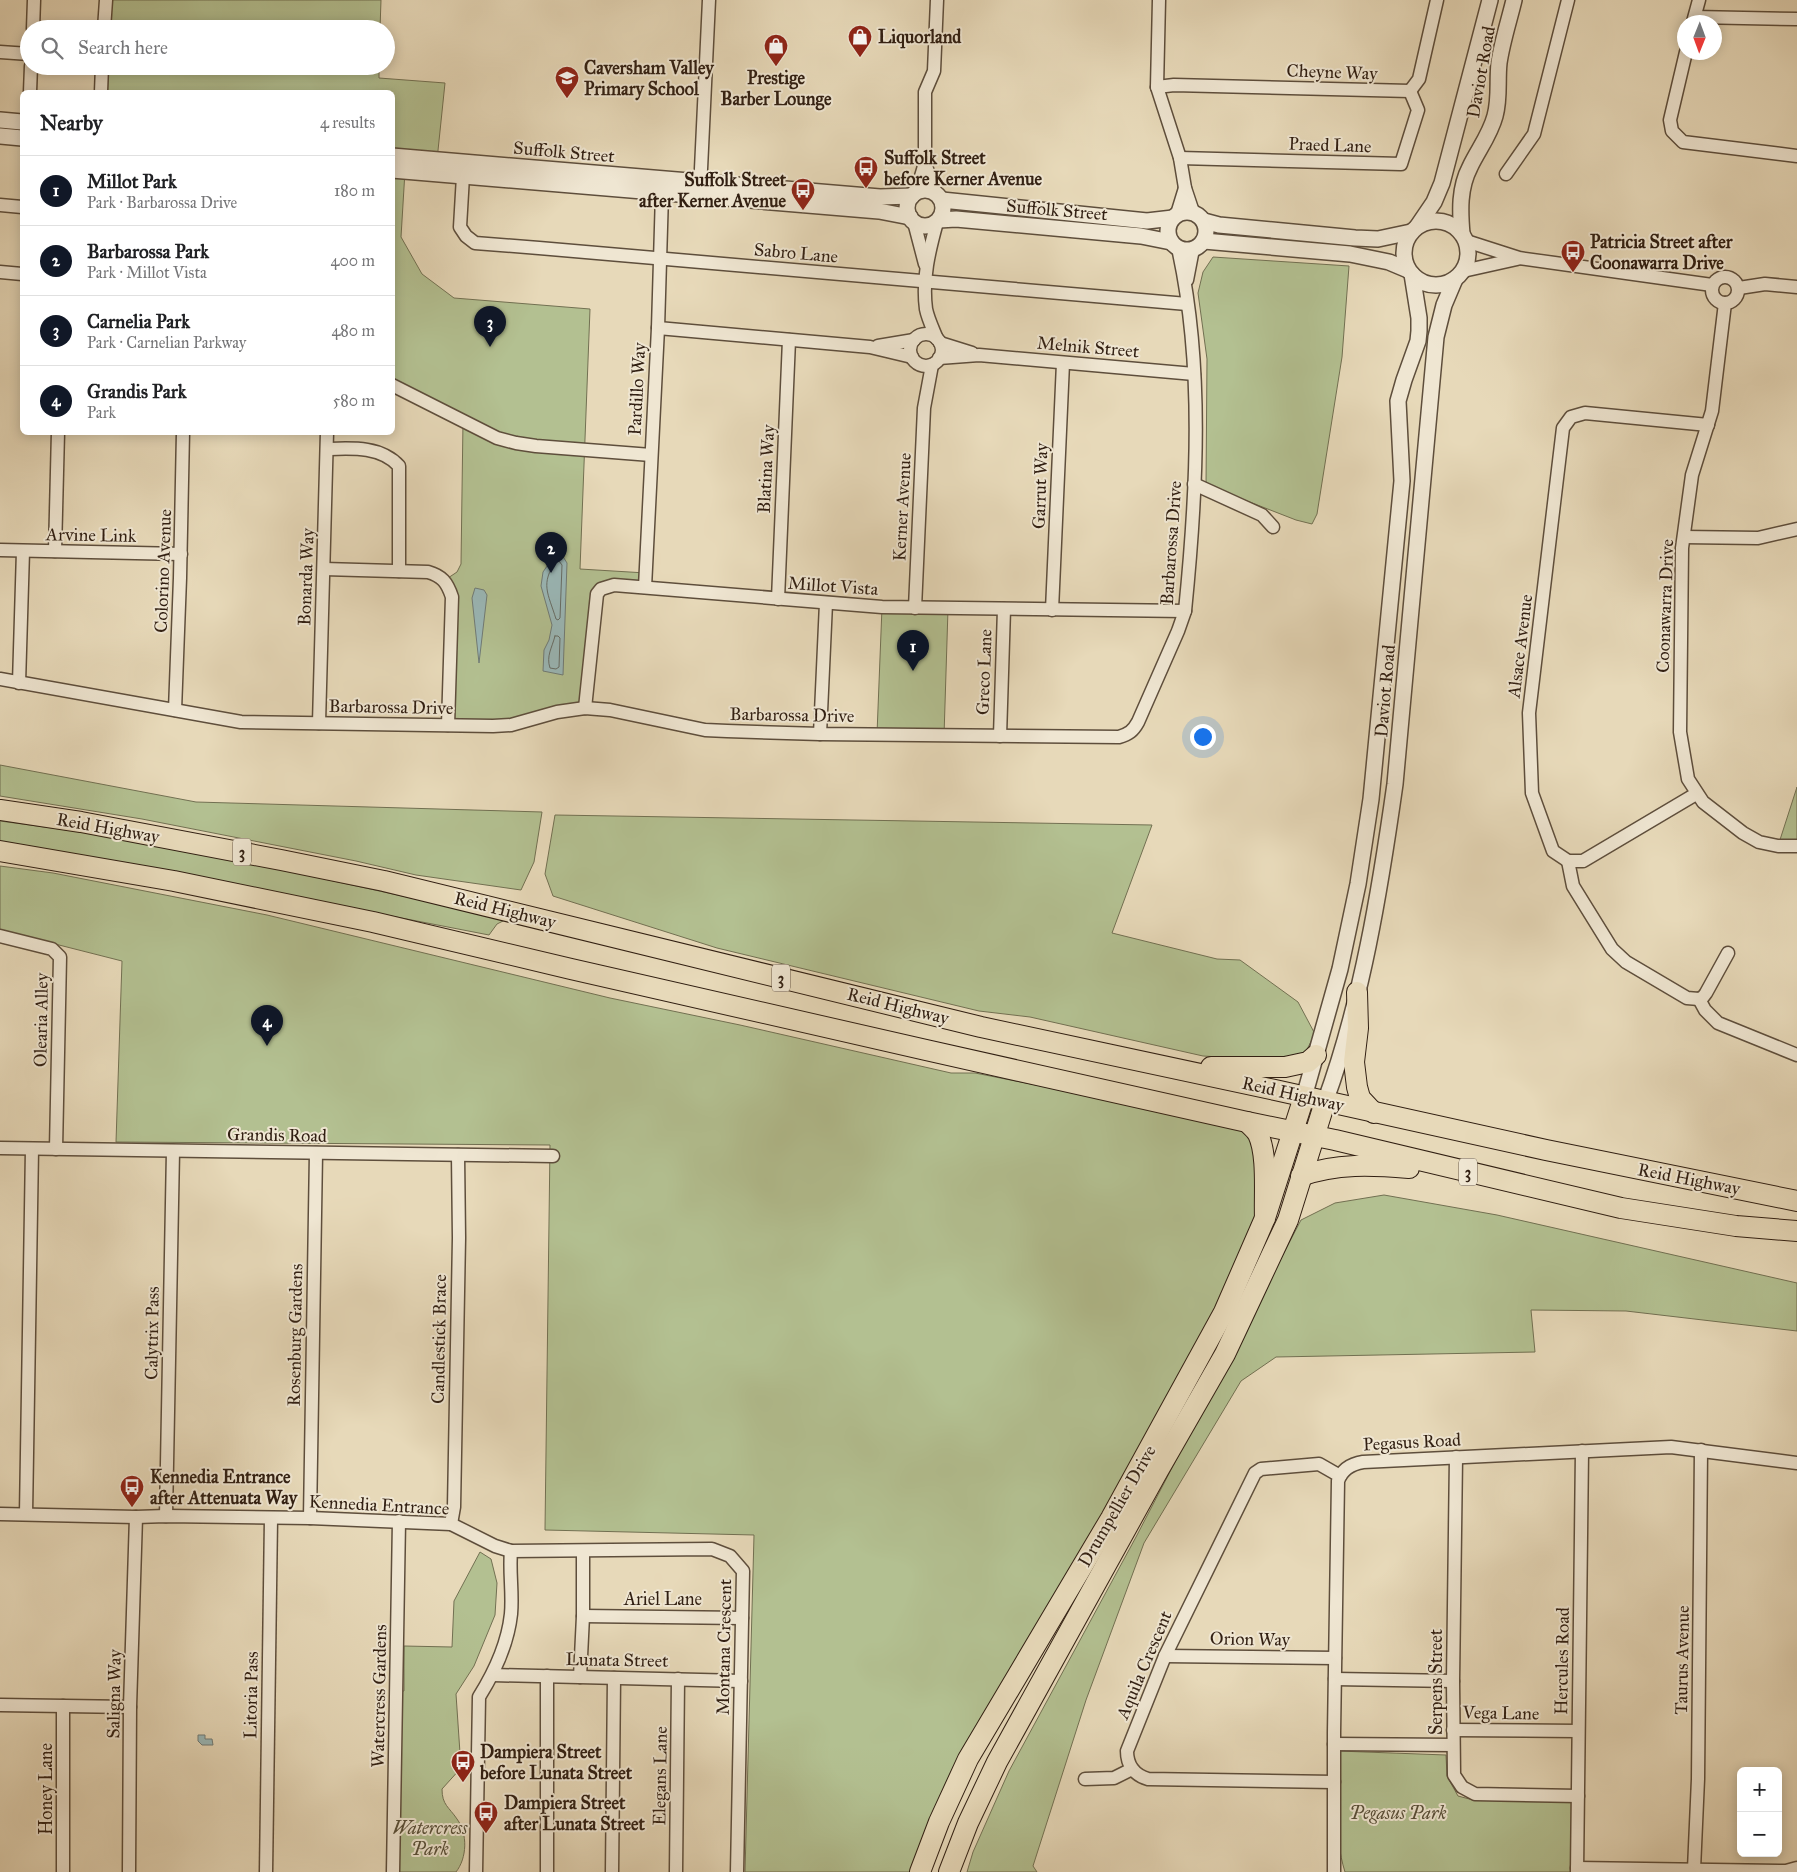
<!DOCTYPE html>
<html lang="en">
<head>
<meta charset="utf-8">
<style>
  body { margin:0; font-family:"IM FELL Great Primer",serif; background:#f2f2f2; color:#202124 }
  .controls { position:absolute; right:15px; bottom:15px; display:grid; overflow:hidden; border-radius:8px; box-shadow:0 2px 12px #0003 }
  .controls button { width:45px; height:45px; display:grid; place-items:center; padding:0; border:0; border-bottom:1px solid #e0e0e0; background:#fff; color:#202124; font:25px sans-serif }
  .compass { position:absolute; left:1677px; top:15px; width:45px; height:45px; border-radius:50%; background:#fff; box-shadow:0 2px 12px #0003; rotate:181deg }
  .you { position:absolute; left:1202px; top:736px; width:18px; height:18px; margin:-12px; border:4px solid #fff; border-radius:50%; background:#1a73e8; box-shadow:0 0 0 8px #1a73e833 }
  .badge { display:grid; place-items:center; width:32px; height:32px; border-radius:50%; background:#111827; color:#fff; font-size:16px; font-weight:700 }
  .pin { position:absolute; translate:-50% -41px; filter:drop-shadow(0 1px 2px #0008) }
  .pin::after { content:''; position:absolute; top:26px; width:18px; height:15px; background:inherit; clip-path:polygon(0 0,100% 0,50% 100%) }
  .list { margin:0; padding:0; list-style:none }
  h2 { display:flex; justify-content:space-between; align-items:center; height:65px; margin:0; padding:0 20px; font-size:21px }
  h2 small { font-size:16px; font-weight:400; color:#757577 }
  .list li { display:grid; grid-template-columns:32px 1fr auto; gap:15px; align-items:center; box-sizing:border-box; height:70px; padding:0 20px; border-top:1px solid #e0e0e0 }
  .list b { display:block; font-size:19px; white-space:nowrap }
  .list p { margin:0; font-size:16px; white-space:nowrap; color:#757577 }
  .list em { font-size:16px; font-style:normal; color:#757577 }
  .icon { flex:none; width:28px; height:28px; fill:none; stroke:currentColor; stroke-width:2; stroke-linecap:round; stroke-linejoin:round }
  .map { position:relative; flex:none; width:1797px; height:1872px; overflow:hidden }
  .search { position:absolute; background:#fff; box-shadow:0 2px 12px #0003; left:20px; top:20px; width:375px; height:55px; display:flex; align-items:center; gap:12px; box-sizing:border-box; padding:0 18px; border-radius:28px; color:#757577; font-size:19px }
  .panel { position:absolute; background:#fff; box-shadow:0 2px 12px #0003; left:20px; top:90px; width:375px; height:345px; border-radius:8px }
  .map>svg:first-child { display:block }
</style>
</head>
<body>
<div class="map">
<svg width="1797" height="1872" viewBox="0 0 1797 1872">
  <rect width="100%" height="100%" fill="#e7d9b9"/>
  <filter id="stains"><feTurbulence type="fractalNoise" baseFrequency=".004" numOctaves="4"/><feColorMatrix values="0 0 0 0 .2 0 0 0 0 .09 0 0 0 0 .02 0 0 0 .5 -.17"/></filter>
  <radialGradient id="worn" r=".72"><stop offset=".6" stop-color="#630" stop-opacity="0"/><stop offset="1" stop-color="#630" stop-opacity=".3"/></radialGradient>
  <g fill="#b3c091" stroke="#727052">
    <polygon points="106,0 381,0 380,29 104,29"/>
    <polygon points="102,66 379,66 379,78 445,83 437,160 393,156 392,92 101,92"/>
    <polygon points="393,170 405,171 401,237 422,274 454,298 590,309 580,569 646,573 645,587 601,589 585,708 533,719 448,725 452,597 445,580 457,572 461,564 463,421 393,385"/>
    <polygon points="1213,257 1349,266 1342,357 1317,514 1312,524 1296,520 1206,485 1207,359 1198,293 1203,272"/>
    <polygon points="882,607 948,609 944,736 877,734"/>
    <polygon points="0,765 196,802 542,812 534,862 521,890 416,875 356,861 142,819 0,796"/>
    <polygon points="1797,787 1797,846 1778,846"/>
    <polygon points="555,815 1152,825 1112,933 1217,959 1240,960 1298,1002 1315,1034 1305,1053 1268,1060 1203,1056 1030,1017 979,1011 717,948 553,896 545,874"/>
    <polygon points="0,821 89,833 279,869 507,919 497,924 489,935 350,908 0,844"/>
    <polygon points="0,866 53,873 267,915 610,998 740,1025 951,1073 975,1073 1254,1128 1265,1218 1003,1699 922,1872 745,1872 754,1535 545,1530 550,1145 116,1142 122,961 0,930"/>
    <polygon points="1384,1195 1497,1215 1797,1283 1797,1331 1626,1311 1531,1310 1535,1352 1276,1357 1241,1381 1144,1543 1086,1700 1033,1866 1037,1872 967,1872 973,1852 1009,1771 1136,1537 1301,1220 1335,1203"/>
    <path d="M480,1552L491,1559L497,1583L495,1615L474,1666L456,1694L461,1768L442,1789C442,1805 449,1807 457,1819C468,1834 467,1858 456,1872H397L399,1691H404V1646L452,1647L454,1601Z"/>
    <path d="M1338,1751L1446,1755L1447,1776L1458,1796L1473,1800L1572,1801V1872H1345C1333,1834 1338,1790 1338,1751Z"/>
  </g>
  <g fill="#9ab8b8" stroke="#707b76">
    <polygon points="556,553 562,555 567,563 563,675 543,671 544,650 549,640 552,625 541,586 543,572"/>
    <polygon points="475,588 484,590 487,595 479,663 472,598"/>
    <polygon points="198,1735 205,1735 205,1739 212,1739 213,1745 202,1745 198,1741"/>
  </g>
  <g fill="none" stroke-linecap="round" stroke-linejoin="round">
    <g stroke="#666c65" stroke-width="1">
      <path d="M556,561H559L562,565L560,618L558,620L556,619C548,593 540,584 556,561Z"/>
      <path d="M555,636H558L560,638L559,667L556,669L550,668C546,656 552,648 555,636Z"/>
    </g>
    <defs>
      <g id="minor">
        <polyline points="1159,0 1157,87 1180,158 1185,188 1193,212"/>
        <polyline points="1695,17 1797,19"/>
        <polyline points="1693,22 1699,0"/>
        <polyline points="33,29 34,0"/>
        <polyline points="104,29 106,0"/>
        <polyline points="0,52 29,54"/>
        <polyline points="1686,52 1670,120 1672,131 1683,142 1797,156"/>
        <polyline points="1157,87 1174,85 1410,91 1419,79 1437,0"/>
        <polyline points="30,92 31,66"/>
        <polyline points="101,92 102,66"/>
        <polyline points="1180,158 1401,164 1418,110 1410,91"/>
        <polyline points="925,163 935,193"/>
        <polyline points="1506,174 1534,134 1568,0"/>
        <polyline points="463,176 460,227 466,236 475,243 539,248 1187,304"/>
        <polyline points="700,190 709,0"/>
        <polyline points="916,193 925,163 925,92 934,71 937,0"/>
        <polyline points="0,205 22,207"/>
        <polyline points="1177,214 1185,188"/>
        <polyline points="914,222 925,264"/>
        <path d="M937,222C929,251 922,279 926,309C928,319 933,329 937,339"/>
        <polyline points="1466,241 1519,258 1712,285"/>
        <polyline points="1463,271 1517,259"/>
        <polyline points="0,272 22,274"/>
        <circle cx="1725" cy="290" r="13"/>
        <polyline points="1187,280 1193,249"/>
        <polyline points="1739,288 1765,284 1797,287"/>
        <polyline points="1725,303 1712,411 1692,475 1682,548 1680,732 1688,779 1703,802 1743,833 1759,842 1778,846 1797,846"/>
        <polyline points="658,328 870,347 912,357"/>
        <circle cx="926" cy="350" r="16"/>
        <polyline points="940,343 972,353"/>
        <polyline points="878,346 914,340"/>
        <polyline points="939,358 979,355 1194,374"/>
        <polyline points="392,385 497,438 516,443 536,446 651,455"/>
        <path d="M327,449C352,448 381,446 399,466V571"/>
        <polyline points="1194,484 1262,515 1273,527"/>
        <polyline points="1684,537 1758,538 1797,529"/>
        <polyline points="0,550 181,554"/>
        <polyline points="55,551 58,432"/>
        <path d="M324,569L428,572C442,576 447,582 452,597L448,725"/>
        <polyline points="645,587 658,328 662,194"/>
        <polyline points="778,599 789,340"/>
        <polyline points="915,608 924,408 932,365"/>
        <polyline points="1052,610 1063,363"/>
        <path d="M0,679L241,722L493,726L511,725L557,712L585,708L610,710L705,730L727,731L820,734L1119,737C1129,734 1133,731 1138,722L1178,631L1185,611C1197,492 1204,365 1178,248"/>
        <polyline points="19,683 23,551"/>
        <polyline points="585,708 597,594 601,589 614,585 882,607 1185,611"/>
        <polyline points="175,710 180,578 183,432"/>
        <polyline points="319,723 327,432"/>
        <polyline points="820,734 826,603"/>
        <polyline points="1000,736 1004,609"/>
        <polyline points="1696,794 1583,861 1568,861 1553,851 1532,793 1529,713 1563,428 1571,417 1585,413 1708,425"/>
        <polyline points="1568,861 1573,886 1612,949 1626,962 1687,998 1699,999"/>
        <polyline points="0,936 52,949 60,957 56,1149"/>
        <polyline points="1699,999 1705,1010 1718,1023 1797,1055"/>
        <polyline points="1699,999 1703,997 1706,993 1728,953"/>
        <polyline points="0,1148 553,1156"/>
        <polyline points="1456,1457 1453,1681 1454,1775 1462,1787 1475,1794 1578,1796"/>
        <polyline points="0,1514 136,1517 166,1516 310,1518 451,1524 495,1546 511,1551 712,1549 730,1556 743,1571 737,1872"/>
        <polyline points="26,1514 32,1149"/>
        <polyline points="166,1516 173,1151"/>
        <polyline points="310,1518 316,1153"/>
        <polyline points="451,1524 454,1507 459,1238 458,1155"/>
        <polyline points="583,1616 742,1618"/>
        <polyline points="1165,1656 1335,1658"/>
        <polyline points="493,1675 741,1681"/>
        <polyline points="580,1677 583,1616 583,1551"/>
        <polyline points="1335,1679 1453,1681"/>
        <polyline points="0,1705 130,1707"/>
        <polyline points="1453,1730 1578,1731"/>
        <polyline points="1334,1744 1453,1745"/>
        <polyline points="1085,1779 1114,1778 1132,1769"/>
        <path d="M1334,1782L1148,1779C1134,1775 1127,1765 1127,1751L1165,1656L1255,1473L1261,1469L1319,1464L1340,1476"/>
        <polyline points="1577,1868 1786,1871 1797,1868"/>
        <polyline points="1694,1869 1698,1779 1701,1450"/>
        <polyline points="63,1872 63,1706"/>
        <polyline points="129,1872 130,1707 136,1517"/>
        <polyline points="266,1872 271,1518"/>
        <polyline points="393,1872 399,1521"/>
        <path d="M476,1872L479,1697C494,1673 508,1642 511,1614C513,1593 509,1572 511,1551"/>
        <polyline points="547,1872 547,1676"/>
        <polyline points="612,1872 614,1678"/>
        <polyline points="676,1872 678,1679"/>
        <path d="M1334,1872V1732L1338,1481C1342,1469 1351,1464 1363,1462L1671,1447L1797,1463"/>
        <polyline points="1577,1872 1582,1451"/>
      </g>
      <g id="tertiary">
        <polyline points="0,120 22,122"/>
        <polyline points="0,136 22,138"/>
        <polyline points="392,156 880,197 912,196"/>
        <polyline points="392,170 879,211 910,217"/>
        <circle cx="925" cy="208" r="18"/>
        <polyline points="942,200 1147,221 1173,218"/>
        <circle cx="1187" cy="231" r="19"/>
        <polyline points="939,220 956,219 1141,236 1171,242"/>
        <circle cx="1436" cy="253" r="32"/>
        <polyline points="1204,221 1219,225 1355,238 1378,239 1411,232"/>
        <polyline points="1417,227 1434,202 1442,183 1490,0"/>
        <path d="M1462,234C1460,211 1459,188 1470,167C1478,150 1490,135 1495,116C1500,98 1497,81 1499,63C1502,42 1509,21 1514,0"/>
        <polyline points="1204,241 1350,254 1389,262 1408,270"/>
        <polyline points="1304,1097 1340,969 1358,884 1371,799 1402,481 1398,401 1404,380 1418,341 1419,331 1419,318 1412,274"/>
        <path d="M1325,1102C1362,1001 1380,890 1395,784L1436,337L1444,305L1455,279"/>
      </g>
      <g id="primary">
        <polyline points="920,1872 939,1822 968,1759 1111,1518 1224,1312 1265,1218 1304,1097"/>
        <polyline points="949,1872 968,1823 997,1762 1158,1471 1225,1354 1288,1220 1325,1102"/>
      </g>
      <g id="trunk">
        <polyline points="0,810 81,822 281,860 384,881 981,1027 1275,1090 1546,1150 1797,1201"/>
        <polyline points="0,851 174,881 373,922 571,969 926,1050 1247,1122 1335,1140 1621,1208 1736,1226 1797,1231"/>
        <polyline points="1357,992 1358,1028 1354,1062 1357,1087 1360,1098 1374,1113"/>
        <polyline points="1211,1067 1285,1067 1308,1062 1316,1055"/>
        <path d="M1247,1122C1251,1126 1255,1129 1258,1134C1268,1155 1264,1194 1265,1218"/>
        <path d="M1301,1176C1336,1163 1373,1165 1409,1168"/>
      </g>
    </defs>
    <use href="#minor" stroke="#5e4e3c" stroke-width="15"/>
    <use href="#tertiary" stroke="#5e4e3c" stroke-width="18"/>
    <use href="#primary" stroke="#311f12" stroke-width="22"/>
    <use href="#trunk" stroke="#311f12" stroke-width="22"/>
    <use href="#minor" stroke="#efe6d2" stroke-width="12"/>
    <use href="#tertiary" stroke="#efe6d2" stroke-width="15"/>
    <use href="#primary" stroke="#e7d9b9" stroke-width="20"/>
    <use href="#trunk" stroke="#e7d9b9" stroke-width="20"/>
  </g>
  <defs>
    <symbol id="shop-pin" viewBox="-11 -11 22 30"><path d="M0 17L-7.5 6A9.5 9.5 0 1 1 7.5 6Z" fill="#8f2418" stroke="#efe6d2"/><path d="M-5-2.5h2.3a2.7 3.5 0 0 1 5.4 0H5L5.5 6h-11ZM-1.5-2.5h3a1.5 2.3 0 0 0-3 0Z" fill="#fff"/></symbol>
    <symbol id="school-pin" viewBox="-11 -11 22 30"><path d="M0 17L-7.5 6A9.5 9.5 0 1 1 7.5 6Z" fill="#8f2418" stroke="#efe6d2"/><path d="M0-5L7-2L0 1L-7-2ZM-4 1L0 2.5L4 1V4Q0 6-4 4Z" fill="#fff"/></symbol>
    <symbol id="bus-pin" viewBox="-11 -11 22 30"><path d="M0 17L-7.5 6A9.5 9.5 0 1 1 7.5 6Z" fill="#8f2418" stroke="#efe6d2"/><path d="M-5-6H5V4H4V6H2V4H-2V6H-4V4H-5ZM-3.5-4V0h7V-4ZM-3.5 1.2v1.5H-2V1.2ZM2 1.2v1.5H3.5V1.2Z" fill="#fff"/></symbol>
  </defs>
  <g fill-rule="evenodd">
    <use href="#shop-pin" x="846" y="23" width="28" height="38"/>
    <use href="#shop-pin" x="762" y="32" width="28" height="38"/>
    <use href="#school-pin" x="553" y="64" width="28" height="38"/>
    <use href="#bus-pin" x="852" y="154" width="28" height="38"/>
    <use href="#bus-pin" x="789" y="176" width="28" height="38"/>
    <use href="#bus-pin" x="1559" y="238" width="28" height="38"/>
    <use href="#bus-pin" x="118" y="1473" width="28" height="38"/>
    <use href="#bus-pin" x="449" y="1748" width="28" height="38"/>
    <use href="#bus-pin" x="472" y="1799" width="28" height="38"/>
  </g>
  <g text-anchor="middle" stroke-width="4" stroke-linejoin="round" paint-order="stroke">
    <g fill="#efe6d2" stroke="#6a5b4c" stroke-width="1">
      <rect x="233" y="838.5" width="18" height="27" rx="4"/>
      <rect x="772" y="964.5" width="18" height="27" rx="4"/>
      <rect x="1459" y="1158.5" width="18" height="27" rx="4"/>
    </g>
    <g font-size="16" font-weight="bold" fill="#311f12">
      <text x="242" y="858">3</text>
      <text x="781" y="984">3</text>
      <text x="1468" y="1178">3</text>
    </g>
    <g font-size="18" font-weight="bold" fill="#311f12" stroke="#efe6d2" text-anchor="start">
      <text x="878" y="43">Liquorland</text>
      <text x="584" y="74">Caversham Valley<tspan x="584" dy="21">Primary School</tspan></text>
      <text x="776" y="84" text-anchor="middle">Prestige<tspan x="776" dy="21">Barber Lounge</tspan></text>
      <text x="884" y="164">Suffolk Street<tspan x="884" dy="21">before Kerner Avenue</tspan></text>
      <text x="786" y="186" text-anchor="end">Suffolk Street<tspan x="786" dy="21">after Kerner Avenue</tspan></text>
      <text x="1590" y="248">Patricia Street after<tspan x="1590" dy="21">Coonawarra Drive</tspan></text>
      <text x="150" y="1483">Kennedia Entrance<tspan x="150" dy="21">after Attenuata Way</tspan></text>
      <text x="480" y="1758">Dampiera Street<tspan x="480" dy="21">before Lunata Street</tspan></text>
      <text x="504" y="1809">Dampiera Street<tspan x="504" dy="21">after Lunata Street</tspan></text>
    </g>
    <g font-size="18" fill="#311f12" stroke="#efe6d2">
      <text transform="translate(1332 72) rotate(2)" y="6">Cheyne Way</text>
      <text transform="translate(1481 72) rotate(-80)" y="6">Daviot Road</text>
      <text transform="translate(1330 145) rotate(2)" y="6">Praed Lane</text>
      <text transform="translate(564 152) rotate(5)" y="6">Suffolk Street</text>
      <text transform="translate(1057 210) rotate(5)" y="6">Suffolk Street</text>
      <text transform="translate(796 253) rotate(5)" y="6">Sabro Lane</text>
      <text transform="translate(1088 347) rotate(5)" y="6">Melnik Street</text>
      <text transform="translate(637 389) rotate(-87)" y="6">Pardillo Way</text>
      <text transform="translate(766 469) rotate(-87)" y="6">Blatina Way</text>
      <text transform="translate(1040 486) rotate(-88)" y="6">Garrut Way</text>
      <text transform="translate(902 507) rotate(-87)" y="6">Kerner Avenue</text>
      <text transform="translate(91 535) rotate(1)" y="6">Arvine Link</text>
      <text transform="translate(1171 543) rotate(-86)" y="6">Barbarossa Drive</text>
      <text transform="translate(163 571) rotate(-88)" y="6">Colorino Avenue</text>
      <text transform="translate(306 577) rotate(-88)" y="6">Bonarda Way</text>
      <text transform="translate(833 586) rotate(4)" y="6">Millot Vista</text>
      <text transform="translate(1665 606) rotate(-88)" y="6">Coonawarra Drive</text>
      <text transform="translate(1520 646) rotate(-83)" y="6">Alsace Avenue</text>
      <text transform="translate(984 672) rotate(-88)" y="6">Greco Lane</text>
      <text transform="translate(1385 691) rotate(-85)" y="6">Daviot Road</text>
      <text transform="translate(391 707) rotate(1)" y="6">Barbarossa Drive</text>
      <text transform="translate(792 715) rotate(1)" y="6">Barbarossa Drive</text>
      <text transform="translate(108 828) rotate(10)" y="6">Reid Highway</text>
      <text transform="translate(505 910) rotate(14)" y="6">Reid Highway</text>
      <text transform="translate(898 1006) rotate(14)" y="6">Reid Highway</text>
      <text transform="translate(41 1020) rotate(-89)" y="6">Olearia Alley</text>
      <text transform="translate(1293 1094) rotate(13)" y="6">Reid Highway</text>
      <text transform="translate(277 1135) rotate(1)" y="6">Grandis Road</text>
      <text transform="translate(1689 1179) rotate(11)" y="6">Reid Highway</text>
      <text transform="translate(152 1333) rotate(-89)" y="6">Calytrix Pass</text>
      <text transform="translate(295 1335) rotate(-89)" y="6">Rosenburg Gardens</text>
      <text transform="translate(439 1339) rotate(-89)" y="6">Candlestick Brace</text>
      <text transform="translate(1412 1442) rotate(-3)" y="6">Pegasus Road</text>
      <text transform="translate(379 1505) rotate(3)" y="6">Kennedia Entrance</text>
      <text transform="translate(1117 1506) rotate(-60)" y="6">Drumpellier Drive</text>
      <text x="663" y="1605">Ariel Lane</text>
      <text transform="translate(1250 1639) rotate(1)" y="6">Orion Way</text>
      <text transform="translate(724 1647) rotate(-89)" y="6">Montana Crescent</text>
      <text transform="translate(617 1660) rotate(1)" y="6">Lunata Street</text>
      <text transform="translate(1682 1660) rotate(-89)" y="6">Taurus Avenue</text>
      <text transform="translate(1562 1661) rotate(-89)" y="6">Hercules Road</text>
      <text transform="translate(1144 1665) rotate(-67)" y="6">Aquila Crescent</text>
      <text transform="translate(1436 1682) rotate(-90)" y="6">Serpens Street</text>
      <text transform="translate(114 1694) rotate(-89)" y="6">Saligna Way</text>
      <text transform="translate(251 1695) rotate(-89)" y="6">Litoria Pass</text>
      <text transform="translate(379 1696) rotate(-89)" y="6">Watercress Gardens</text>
      <text transform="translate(1501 1713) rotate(1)" y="6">Vega Lane</text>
      <text transform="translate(660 1776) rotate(-89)" y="6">Elegans Lane</text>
      <text transform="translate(46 1789) rotate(-90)" y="6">Honey Lane</text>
    </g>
    <g font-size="18" font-style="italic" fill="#584f38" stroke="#efe6d2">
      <text x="1398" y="1819">Pegasus Park</text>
      <text x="430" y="1834">Watercress<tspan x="430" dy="21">Park</tspan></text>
    </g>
  </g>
  <rect width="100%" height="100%" filter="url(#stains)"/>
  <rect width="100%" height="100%" fill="url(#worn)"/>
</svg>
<div class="controls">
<button>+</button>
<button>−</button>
</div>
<svg class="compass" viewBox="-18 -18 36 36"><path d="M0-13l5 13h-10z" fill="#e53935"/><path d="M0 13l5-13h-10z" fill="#757577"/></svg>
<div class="you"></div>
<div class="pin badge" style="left:913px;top:671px">1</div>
<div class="pin badge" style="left:551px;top:573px">2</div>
<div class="pin badge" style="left:490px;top:347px">3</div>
<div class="pin badge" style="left:267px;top:1046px">4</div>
<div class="search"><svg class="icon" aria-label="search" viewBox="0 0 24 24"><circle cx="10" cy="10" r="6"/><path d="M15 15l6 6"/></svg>Search here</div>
<section class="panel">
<h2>Nearby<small>4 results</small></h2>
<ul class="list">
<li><span class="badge">1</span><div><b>Millot Park</b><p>Park · Barbarossa Drive</p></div><em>180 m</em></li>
<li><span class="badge">2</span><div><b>Barbarossa Park</b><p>Park · Millot Vista</p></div><em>400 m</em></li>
<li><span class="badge">3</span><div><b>Carnelia Park</b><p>Park · Carnelian Parkway</p></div><em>480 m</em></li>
<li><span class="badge">4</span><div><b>Grandis Park</b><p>Park</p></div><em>580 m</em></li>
</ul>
</section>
</div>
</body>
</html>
